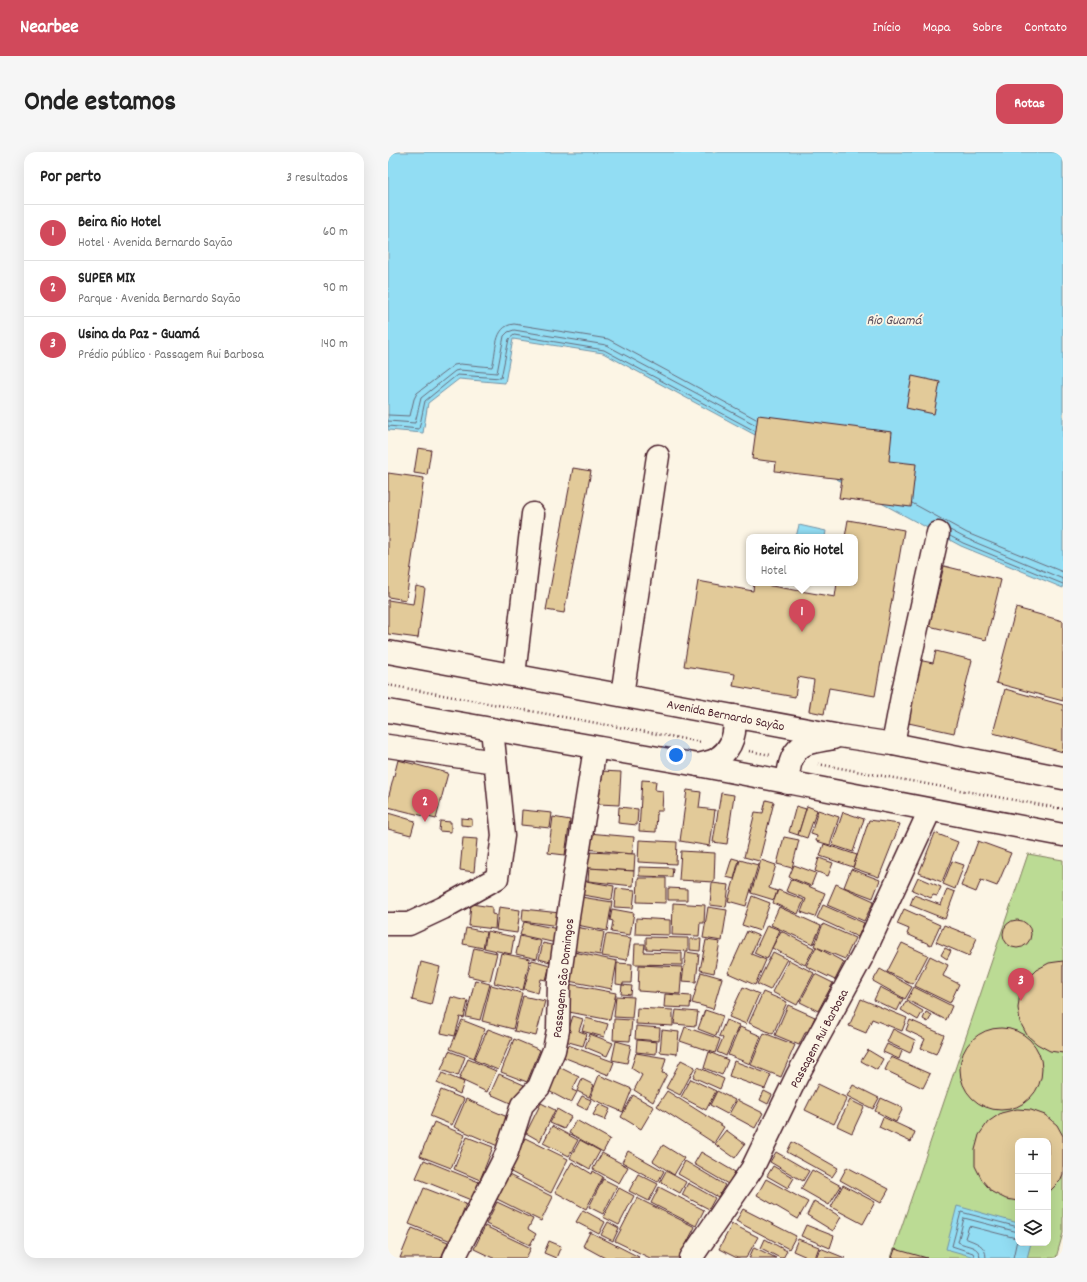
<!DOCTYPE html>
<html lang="pt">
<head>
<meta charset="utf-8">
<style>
  body { margin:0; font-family:Dekko,sans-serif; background:#f6f6f6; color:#222 }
  .controls { position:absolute; right:12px; bottom:12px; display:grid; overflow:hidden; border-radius:8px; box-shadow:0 4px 16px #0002 }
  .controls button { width:36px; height:36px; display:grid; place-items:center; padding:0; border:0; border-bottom:1px solid #e0e0e0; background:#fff; color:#222; font:20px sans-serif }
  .you { position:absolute; left:288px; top:603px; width:14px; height:14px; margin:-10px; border:3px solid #fff; border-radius:50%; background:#1a73e8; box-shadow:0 0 0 6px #1a73e833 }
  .badge { display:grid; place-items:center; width:26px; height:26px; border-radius:50%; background:#d1495b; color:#fff; font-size:13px; font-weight:700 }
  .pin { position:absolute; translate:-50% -33px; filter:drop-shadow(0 1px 2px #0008) }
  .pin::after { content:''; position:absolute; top:21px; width:14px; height:12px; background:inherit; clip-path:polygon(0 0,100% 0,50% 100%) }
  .popup { position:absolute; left:358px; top:382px; width:112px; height:52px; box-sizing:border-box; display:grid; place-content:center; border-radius:8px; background:#fff; filter:drop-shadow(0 1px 3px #0005); font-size:13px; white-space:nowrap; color:#767676 }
  .popup b { font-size:15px; color:#222 }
  .popup::after { content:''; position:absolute; left:50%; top:100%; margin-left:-8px; border:8px solid transparent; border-top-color:#fff }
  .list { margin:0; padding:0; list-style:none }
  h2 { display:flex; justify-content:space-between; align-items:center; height:52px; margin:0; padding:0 16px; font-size:17px }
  h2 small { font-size:13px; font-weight:400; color:#767676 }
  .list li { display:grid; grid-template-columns:26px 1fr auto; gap:12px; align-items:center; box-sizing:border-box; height:56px; padding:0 16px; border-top:1px solid #e0e0e0 }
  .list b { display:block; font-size:15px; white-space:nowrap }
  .list p { margin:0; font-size:13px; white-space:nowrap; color:#767676 }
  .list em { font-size:13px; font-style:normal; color:#767676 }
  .icon { flex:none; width:22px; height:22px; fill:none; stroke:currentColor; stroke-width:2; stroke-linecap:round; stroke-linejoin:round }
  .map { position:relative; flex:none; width:675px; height:1106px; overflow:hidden; border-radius:12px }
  header { display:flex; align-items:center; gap:24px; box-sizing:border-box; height:56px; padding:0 20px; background:#d1495b; color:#fff }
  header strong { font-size:19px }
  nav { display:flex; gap:22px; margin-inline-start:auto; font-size:14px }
  .intro { display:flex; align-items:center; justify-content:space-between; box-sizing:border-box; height:96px; padding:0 24px }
  h1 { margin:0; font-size:28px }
  .button { padding:10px 18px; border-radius:12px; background:#d1495b; color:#fff; font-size:14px; font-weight:700 }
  main { display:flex; gap:24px; padding:0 24px }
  aside { flex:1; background:#fff; border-radius:12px; box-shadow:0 4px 16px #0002 }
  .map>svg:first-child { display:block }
</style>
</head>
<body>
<header>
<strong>Nearbee</strong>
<nav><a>Início</a><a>Mapa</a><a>Sobre</a><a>Contato</a></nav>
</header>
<div class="intro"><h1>Onde estamos</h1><a class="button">Rotas</a></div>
<main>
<aside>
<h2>Por perto<small>3 resultados</small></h2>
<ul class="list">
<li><span class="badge">1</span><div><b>Beira Rio Hotel</b><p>Hotel · Avenida Bernardo Sayão</p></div><em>60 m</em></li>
<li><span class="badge">2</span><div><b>SUPER MIX</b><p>Parque · Avenida Bernardo Sayão</p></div><em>90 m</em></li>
<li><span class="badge">3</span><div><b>Usina da Paz - Guamá</b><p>Prédio público · Passagem Rui Barbosa</p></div><em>140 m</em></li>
</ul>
</aside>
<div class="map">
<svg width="675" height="1106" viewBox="0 0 675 1106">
  <rect width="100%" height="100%" fill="#fcf5e5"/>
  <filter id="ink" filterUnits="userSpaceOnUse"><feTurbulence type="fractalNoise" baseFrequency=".025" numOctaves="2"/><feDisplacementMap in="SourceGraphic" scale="8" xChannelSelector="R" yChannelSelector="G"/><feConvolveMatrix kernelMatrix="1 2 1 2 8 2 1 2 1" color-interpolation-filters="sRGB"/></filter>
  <g filter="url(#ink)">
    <path fill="#bbdb94" stroke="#827d60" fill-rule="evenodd" d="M640,702L675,708V1081L668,1106H503ZM630,989H660V1091H630Z"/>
    <g fill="#92ddf3" stroke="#7591a3">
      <polygon points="0,0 675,0 675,436 573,394 215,201 125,187 117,231 71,227 40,251 35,281 0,278"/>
      <polygon points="411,373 438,379 437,385 408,385"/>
      <polygon points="569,1054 630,1071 630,1091 643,1091 639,1106 590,1106 558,1097"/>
    </g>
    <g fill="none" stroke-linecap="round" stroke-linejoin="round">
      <g stroke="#676b7b" stroke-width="1">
        <path d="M0,263L22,264L26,247L29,241L66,213L72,212L104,215C109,200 105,174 126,172L220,187L368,267"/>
        <polyline points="0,269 27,271 33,246 67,219 71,218 109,221 116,184 120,180 126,178 218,193 368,273"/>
        <polyline points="0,274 31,277 37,249 69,223 113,226 121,187 126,183 216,198 367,279"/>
        <polyline points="524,351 579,381 675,420"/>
        <polyline points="562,378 577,386 675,427"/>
        <polyline points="562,384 575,391 675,432"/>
        <polyline points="587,1106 585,1101 564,1094 573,1060 630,1075"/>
        <path d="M592,1106C592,1093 579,1095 570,1090L576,1066L630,1080"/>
        <path d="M598,1106C598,1092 588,1091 577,1086L581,1074L628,1086L629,1088L625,1106"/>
      </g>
    </g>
    <g fill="#e2ca99" stroke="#4a1f2b">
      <polygon points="524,224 552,230 546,262 518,256"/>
      <polygon points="370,263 504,280 501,309 528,312 523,355 451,346 454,327 387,319 388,310 364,307"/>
      <polygon points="30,296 43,298 39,323 26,321"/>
      <polygon points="185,316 203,319 176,461 158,458"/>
      <polygon points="0,321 36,326 18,448 0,445"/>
      <polygon points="460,368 516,378 487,544 441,536 436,562 421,559 426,528 410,525 407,545 345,534 347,522 296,514 310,429 365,439 366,431 447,445 449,431 467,431 467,385 457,385"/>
      <polygon points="556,414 613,428 598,488 541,474"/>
      <polygon points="28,434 37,436 30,486 0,482 0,448 25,452"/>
      <polygon points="628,456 675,469 675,549 608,531"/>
      <polygon points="548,499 584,508 566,581 516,570 530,508 545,511"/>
      <polygon points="617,537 675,553 675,600 605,581"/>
      <polygon points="10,608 60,621 48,667 0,655 0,647"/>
      <polygon points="213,619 233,620 231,653 210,652"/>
      <polygon points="254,628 268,629 267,638 275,639 274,659 269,659 268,680 251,679"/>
      <polygon points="299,638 313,640 311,656 327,658 322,694 292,689"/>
      <polygon points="333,641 346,643 339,692 325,690"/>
      <polygon points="378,648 386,650 371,709 356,705 367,660 375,661"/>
      <polygon points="408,654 418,657 410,683 401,680"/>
      <polygon points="419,654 429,658 419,686 410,683"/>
      <polygon points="231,655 250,657 249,673 230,671"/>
      <polygon points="134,658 164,661 162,676 133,673"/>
      <polygon points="430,658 451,665 442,693 428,689 429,684 423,682"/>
      <polygon points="455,660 476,667 465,700 444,693"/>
      <polygon points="0,661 27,669 23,683 0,677"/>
      <polygon points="165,665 182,668 177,703 160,701"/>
      <polygon points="73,666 84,667 84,674 73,673"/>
      <polygon points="481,668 512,672 491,725 465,716"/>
      <polygon points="52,669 63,670 63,680 51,679"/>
      <polygon points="200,681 246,685 244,702 198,697"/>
      <polygon points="547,681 570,690 554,730 531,721"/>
      <polygon points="396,685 411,688 404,716 389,712"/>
      <polygon points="75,686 89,687 86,720 72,718"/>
      <polygon points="251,688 289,690 288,712 250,710"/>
      <polygon points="590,689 623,701 609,734 593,728 588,740 573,734"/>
      <polygon points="436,692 469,703 465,715 432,704"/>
      <polygon points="293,699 327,701 326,730 291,728"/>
      <polygon points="200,700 247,702 246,719 199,716"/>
      <polygon points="344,706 351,708 346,727 338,725"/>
      <polygon points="431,706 445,711 440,724 427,719"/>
      <polygon points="352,708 370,713 358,754 340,749"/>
      <polygon points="373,708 388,713 381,736 389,739 386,748 363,741"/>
      <polygon points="564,709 576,713 567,737 555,732"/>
      <polygon points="406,713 428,721 423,734 401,725"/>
      <polygon points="251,715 285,716 284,725 251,724"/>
      <polygon points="201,716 246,719 245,734 200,729"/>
      <polygon points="463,717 492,728 485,746 456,735"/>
      <polygon points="530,725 553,735 549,744 545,743 543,746 524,738"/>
      <polygon points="250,726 278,726 278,751 249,750"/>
      <polygon points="403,727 437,741 427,765 413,760 418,747 398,739"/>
      <polygon points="198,729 226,734 224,748 195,743"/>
      <polygon points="324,731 341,733 338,755 322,753"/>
      <polygon points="448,732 486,749 476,769 439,753"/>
      <polygon points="228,736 247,738 245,756 226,755"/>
      <polygon points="280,736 299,737 299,748 280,748"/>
      <polygon points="559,737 567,740 557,767 522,753 526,743 553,753"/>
      <polygon points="390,738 416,748 410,762 385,751"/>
      <polygon points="364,744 382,751 372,779 354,773"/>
      <polygon points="193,745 224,750 219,779 189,773"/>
      <polygon points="285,751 317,753 316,771 312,771 311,784 284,783"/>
      <polygon points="83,752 104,755 104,762 108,763 107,777 81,774"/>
      <polygon points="435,753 476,771 470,785 429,766"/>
      <polygon points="111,755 132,758 129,781 108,778"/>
      <polygon points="320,755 339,758 334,789 315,786"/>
      <polygon points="391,755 433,774 425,792 383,773"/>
      <polygon points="135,757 172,761 171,774 134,769"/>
      <polygon points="224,757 246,761 242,783 223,780 225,769 222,768"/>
      <polygon points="516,757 552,773 543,793 519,782 521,777 509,772"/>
      <polygon points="248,766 282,768 282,783 247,782"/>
      <circle cx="629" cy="782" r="14"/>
      <polygon points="136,770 170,777 168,791 132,783"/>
      <polygon points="435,772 467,786 457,807 426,794"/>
      <polygon points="379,773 392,778 379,807 366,801"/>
      <polygon points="556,773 589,786 581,804 548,790"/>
      <polygon points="187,775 216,780 212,803 183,798"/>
      <polygon points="78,776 98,780 95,796 75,792"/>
      <polygon points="99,779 126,785 123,802 96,796"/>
      <polygon points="359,779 371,784 363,802 378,808 367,833 340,821"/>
      <polygon points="393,779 426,796 417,813 384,796"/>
      <polygon points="218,782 243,786 239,808 214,804"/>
      <polygon points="132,784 153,789 149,807 128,802"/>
      <polygon points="258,785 300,786 300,799 258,797"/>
      <polygon points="302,787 313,787 312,799 302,798"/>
      <polygon points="318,788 332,790 326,821 312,818"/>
      <polygon points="155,791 167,794 162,810 151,807"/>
      <polygon points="514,791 540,803 525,832 499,820"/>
      <polygon points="247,792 257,792 256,800 294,801 294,813 246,812"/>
      <polygon points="428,795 456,810 447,828 418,814"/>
      <polygon points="86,796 109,801 102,829 80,824"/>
      <polygon points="557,796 563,799 559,807 553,803"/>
      <polygon points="186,800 229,809 224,837 180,829"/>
      <polygon points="298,800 311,802 308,830 294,829"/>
      <polygon points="385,800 399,807 382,838 369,832"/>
      <polygon points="113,801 142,807 135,838 106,831"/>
      <polygon points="542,804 560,813 555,824 571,832 562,851 527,834"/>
      <polygon points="144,808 162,813 158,828 153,827 150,841 136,837"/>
      <polygon points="401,808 426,821 409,853 384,840"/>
      <polygon points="675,809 675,901 662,899 649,892 639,883 632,870 630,856 632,841 638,828 648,818 661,811"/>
      <polygon points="33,810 52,815 43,853 24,848"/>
      <polygon points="229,811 244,812 243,831 235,831 235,833 228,832"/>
      <polygon points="251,813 294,815 292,842 250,839"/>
      <polygon points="492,817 524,835 517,847 485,829"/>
      <polygon points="313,820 334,826 325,857 304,851"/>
      <polygon points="427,822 445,831 430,859 412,850"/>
      <polygon points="87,828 102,832 92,868 78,865"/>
      <polygon points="181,832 228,841 222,868 176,859"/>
      <polygon points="103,833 134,841 125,877 94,869"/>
      <polygon points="234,833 244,834 243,843 233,842"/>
      <polygon points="355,835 371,842 358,872 341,865"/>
      <polygon points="492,835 515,847 509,859 486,848"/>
      <polygon points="526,835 564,854 558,868 519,848"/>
      <polygon points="375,840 399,850 385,882 361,871"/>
      <polygon points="277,842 303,844 302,856 276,855"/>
      <polygon points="135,844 157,849 148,884 126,879"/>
      <polygon points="228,844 246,845 244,866 226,865"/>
      <polygon points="63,845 80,849 76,866 72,865 67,884 53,881"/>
      <polygon points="473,847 519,866 514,879 484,867 478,881 461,874"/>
      <polygon points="518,849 535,859 530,868 513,858"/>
      <polygon points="400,853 427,865 420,880 418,879 411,893 387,883"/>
      <polygon points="249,856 285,858 285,874 248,872"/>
      <polygon points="288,858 310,860 308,874 286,872"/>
      <polygon points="317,858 335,864 328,884 310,877"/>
      <polygon points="538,860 544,863 540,870 535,867"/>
      <polygon points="185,864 195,867 191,879 199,882 195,894 177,889"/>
      <polygon points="198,866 220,872 216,885 194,879"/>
      <polygon points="226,867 244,868 242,889 225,888"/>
      <polygon points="74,868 97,877 86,906 62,897"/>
      <polygon points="338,868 351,873 338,904 329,900 335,886 331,884"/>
      <polygon points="522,868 556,883 548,902 533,896 537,887 518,878"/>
      <polygon points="248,874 272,876 271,889 247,887"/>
      <polygon points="297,875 332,887 327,901 292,889"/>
      <polygon points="352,875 373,884 362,912 340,903"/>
      <circle cx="613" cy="917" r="41"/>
      <polygon points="100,877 124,886 110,918 86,908"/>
      <polygon points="505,877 527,888 522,901 499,890"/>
      <polygon points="274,878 291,880 289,902 272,900"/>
      <polygon points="376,881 407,893 393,925 363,913"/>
      <polygon points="202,882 225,891 219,904 197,895"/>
      <polygon points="126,887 152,898 139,930 113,920"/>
      <polygon points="249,888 269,890 268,902 248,900"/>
      <polygon points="228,889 243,893 239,911 224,908"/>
      <polygon points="499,892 514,899 511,907 495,900"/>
      <polygon points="180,893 226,910 221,923 175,905"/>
      <polygon points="480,898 495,907 489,918 473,909"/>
      <polygon points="61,899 77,905 70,924 53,918"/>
      <polygon points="321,900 340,908 334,923 316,916"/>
      <polygon points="248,901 278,906 274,921 279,922 265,950 246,938 254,923 243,916"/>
      <polygon points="503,905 542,922 535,936 497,918"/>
      <polygon points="80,907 108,919 99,940 71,927"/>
      <polygon points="293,908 307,915 292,943 278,936"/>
      <polygon points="346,909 383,923 377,937 341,924"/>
      <polygon points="165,912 191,925 184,938 189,940 183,951 153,935"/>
      <polygon points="310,915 336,927 332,937 305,925"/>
      <polygon points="54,921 76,930 72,942 49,931"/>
      <polygon points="111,922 136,933 127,953 102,942"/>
      <polygon points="211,923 244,937 235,960 202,946"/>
      <polygon points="194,927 206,933 201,945 189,939"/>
      <polygon points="303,927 328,939 318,958 293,945"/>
      <polygon points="430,932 459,946 446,972 417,958"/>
      <polygon points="465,933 491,946 485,957 459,944"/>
      <polygon points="53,938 76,947 64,973 42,964"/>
      <polygon points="279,939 336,975 326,991 269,954"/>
      <polygon points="329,939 347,948 339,962 322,953"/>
      <polygon points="376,939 384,943 380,952 372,948"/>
      <polygon points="245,943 266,955 253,977 233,965"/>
      <polygon points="194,944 203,948 199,958 189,953"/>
      <polygon points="493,946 515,956 508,970 487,959"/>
      <polygon points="78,947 124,967 112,995 66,975"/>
      <polygon points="349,948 375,961 367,976 341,962"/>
      <polygon points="462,948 476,955 464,981 449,974"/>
      <polygon points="153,951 167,958 152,989 138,981"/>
      <polygon points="211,952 222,957 217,968 205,963"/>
      <polygon points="169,957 183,965 176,977 162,971"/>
      <polygon points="629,957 643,958 657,963 669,973 675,984 675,1022 672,1029 660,1041 660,989 630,989 630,1049 618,1047 604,1040 594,1028 587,1014 587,998 591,983 600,970 613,961"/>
      <polygon points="495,965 527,980 523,990 491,975"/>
      <polygon points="188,968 222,987 215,1000 181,981"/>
      <polygon points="46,970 77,983 63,1016 32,1004"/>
      <polygon points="164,974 190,988 181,1004 155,991"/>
      <polygon points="338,978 357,992 347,1006 327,992"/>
      <polygon points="79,985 105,995 92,1028 66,1017"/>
      <polygon points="137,986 180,1007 163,1041 121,1019"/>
      <polygon points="192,988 212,999 202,1017 182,1006"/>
      <polygon points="404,990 450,1016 444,1025 399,1000"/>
      <polygon points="275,993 296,1006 286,1023 265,1009"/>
      <polygon points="240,999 276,1019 270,1030 234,1010"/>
      <polygon points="313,1000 347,1020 340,1032 306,1012"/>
      <polygon points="388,1000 421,1019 415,1029 382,1010"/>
      <polygon points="214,1001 240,1015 231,1031 205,1017"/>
      <polygon points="36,1008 91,1030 83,1048 28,1026"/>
      <polygon points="297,1009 337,1033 330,1045 290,1022"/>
      <polygon points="184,1010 204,1022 205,1019 215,1025 198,1057 167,1040"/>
      <polygon points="385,1014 406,1026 400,1036 379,1024"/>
      <polygon points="459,1015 501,1037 493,1051 452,1028"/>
      <polygon points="424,1018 453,1034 441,1053 413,1037"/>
      <polygon points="278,1019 298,1030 292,1041 272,1030"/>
      <polygon points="119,1022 165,1045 153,1069 107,1046"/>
      <polygon points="250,1022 270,1032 261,1049 241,1039"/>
      <polygon points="215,1027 229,1034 215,1062 201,1055"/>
      <polygon points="378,1027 420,1050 410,1067 369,1043"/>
      <polygon points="300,1031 327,1046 321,1057 294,1043"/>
      <polygon points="455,1033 487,1050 475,1072 443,1055"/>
      <polygon points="271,1035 316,1058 308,1074 263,1051"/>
      <polygon points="36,1036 78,1052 63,1089 21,1072"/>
      <polygon points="231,1036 246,1044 231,1073 215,1065"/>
      <polygon points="249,1046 307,1075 291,1106 262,1106 227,1089"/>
      <polygon points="426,1049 453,1065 445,1079 419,1063"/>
      <polygon points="109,1050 145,1067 140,1077 148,1082 142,1093 98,1072"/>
      <polygon points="355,1057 408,1084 401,1097 348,1069"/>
      <polygon points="195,1058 217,1070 211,1082 188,1070"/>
      <polygon points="220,1070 231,1076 225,1089 213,1083"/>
      <polygon points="344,1072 370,1085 358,1106 349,1106 331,1097"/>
      <polygon points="418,1073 446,1084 442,1096 413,1084"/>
      <polygon points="97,1074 143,1096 138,1106 105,1106 86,1097"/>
      <polygon points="24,1076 60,1090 53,1106 12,1106"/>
      <polygon points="202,1080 251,1105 250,1106 217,1106 195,1094"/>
      <polygon points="377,1087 399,1099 395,1106 392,1106 373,1096"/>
      <polygon points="410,1087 431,1095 427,1106 421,1106 405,1099"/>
      <polygon points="161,1089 173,1094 168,1106 156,1101"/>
      <polygon points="366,1095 388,1106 361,1106"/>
      <polygon points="432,1096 457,1106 428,1106"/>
      <polygon points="507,1097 539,1106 504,1106"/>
    </g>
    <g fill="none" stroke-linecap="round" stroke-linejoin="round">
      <defs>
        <g id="minor">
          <polyline points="126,523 145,362"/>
          <polyline points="234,543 270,304"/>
          <polyline points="505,592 515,539 550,381"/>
          <polyline points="0,594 107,610"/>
          <polyline points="0,772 21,772 55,756 109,726 115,684 104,577"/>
          <polyline points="66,1106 118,1003 134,953 151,935 166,898 170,878 171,830 180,765 207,596"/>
          <polyline points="303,1106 364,1017 409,924 475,803 542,658"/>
        </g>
        <g id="major">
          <polyline points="0,500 452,584 505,592 675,626"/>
          <polyline points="0,559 310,613 675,683"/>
          <path d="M310,613C316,611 325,610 330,606C345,596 348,579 346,564"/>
          <path d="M400,631C400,618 402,602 414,594C420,590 437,588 445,586"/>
        </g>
      </defs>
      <use href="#minor" stroke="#4a1f2b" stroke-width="25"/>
      <use href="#major" stroke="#4a1f2b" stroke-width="25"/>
      <g stroke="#4a1f2b" stroke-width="2.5" stroke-dasharray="1 3" stroke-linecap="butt">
        <polyline points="0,533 313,590"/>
        <polyline points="361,599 383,603"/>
        <polyline points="430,612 675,657"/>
      </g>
      <use href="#minor" stroke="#fcf5e5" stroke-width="22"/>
      <use href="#major" stroke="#fcf5e5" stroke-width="22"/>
    </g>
  </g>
  <g text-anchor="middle" stroke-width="3.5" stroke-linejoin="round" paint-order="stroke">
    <g font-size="13" fill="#4a1f2b" stroke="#fcf5e5">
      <text transform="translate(338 562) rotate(11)" y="5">Avenida Bernardo Sayão</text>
      <text transform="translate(174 826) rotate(-84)" y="5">Passagem São Domingos</text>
      <text transform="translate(430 886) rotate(-62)" y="5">Passagem Rui Barbosa</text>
    </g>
    <g font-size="14" font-style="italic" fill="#5c4e5d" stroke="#fcf5e5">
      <text x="506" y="172">Rio Guamá</text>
    </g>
  </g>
</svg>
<div class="controls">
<button>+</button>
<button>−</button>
<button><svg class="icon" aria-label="layers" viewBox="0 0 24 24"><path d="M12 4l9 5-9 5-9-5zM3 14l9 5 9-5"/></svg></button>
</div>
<div class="you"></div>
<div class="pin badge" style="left:414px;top:480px">1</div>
<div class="popup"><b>Beira Rio Hotel</b>Hotel</div>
<div class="pin badge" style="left:37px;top:670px">2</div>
<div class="pin badge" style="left:633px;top:849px">3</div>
</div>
</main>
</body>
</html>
